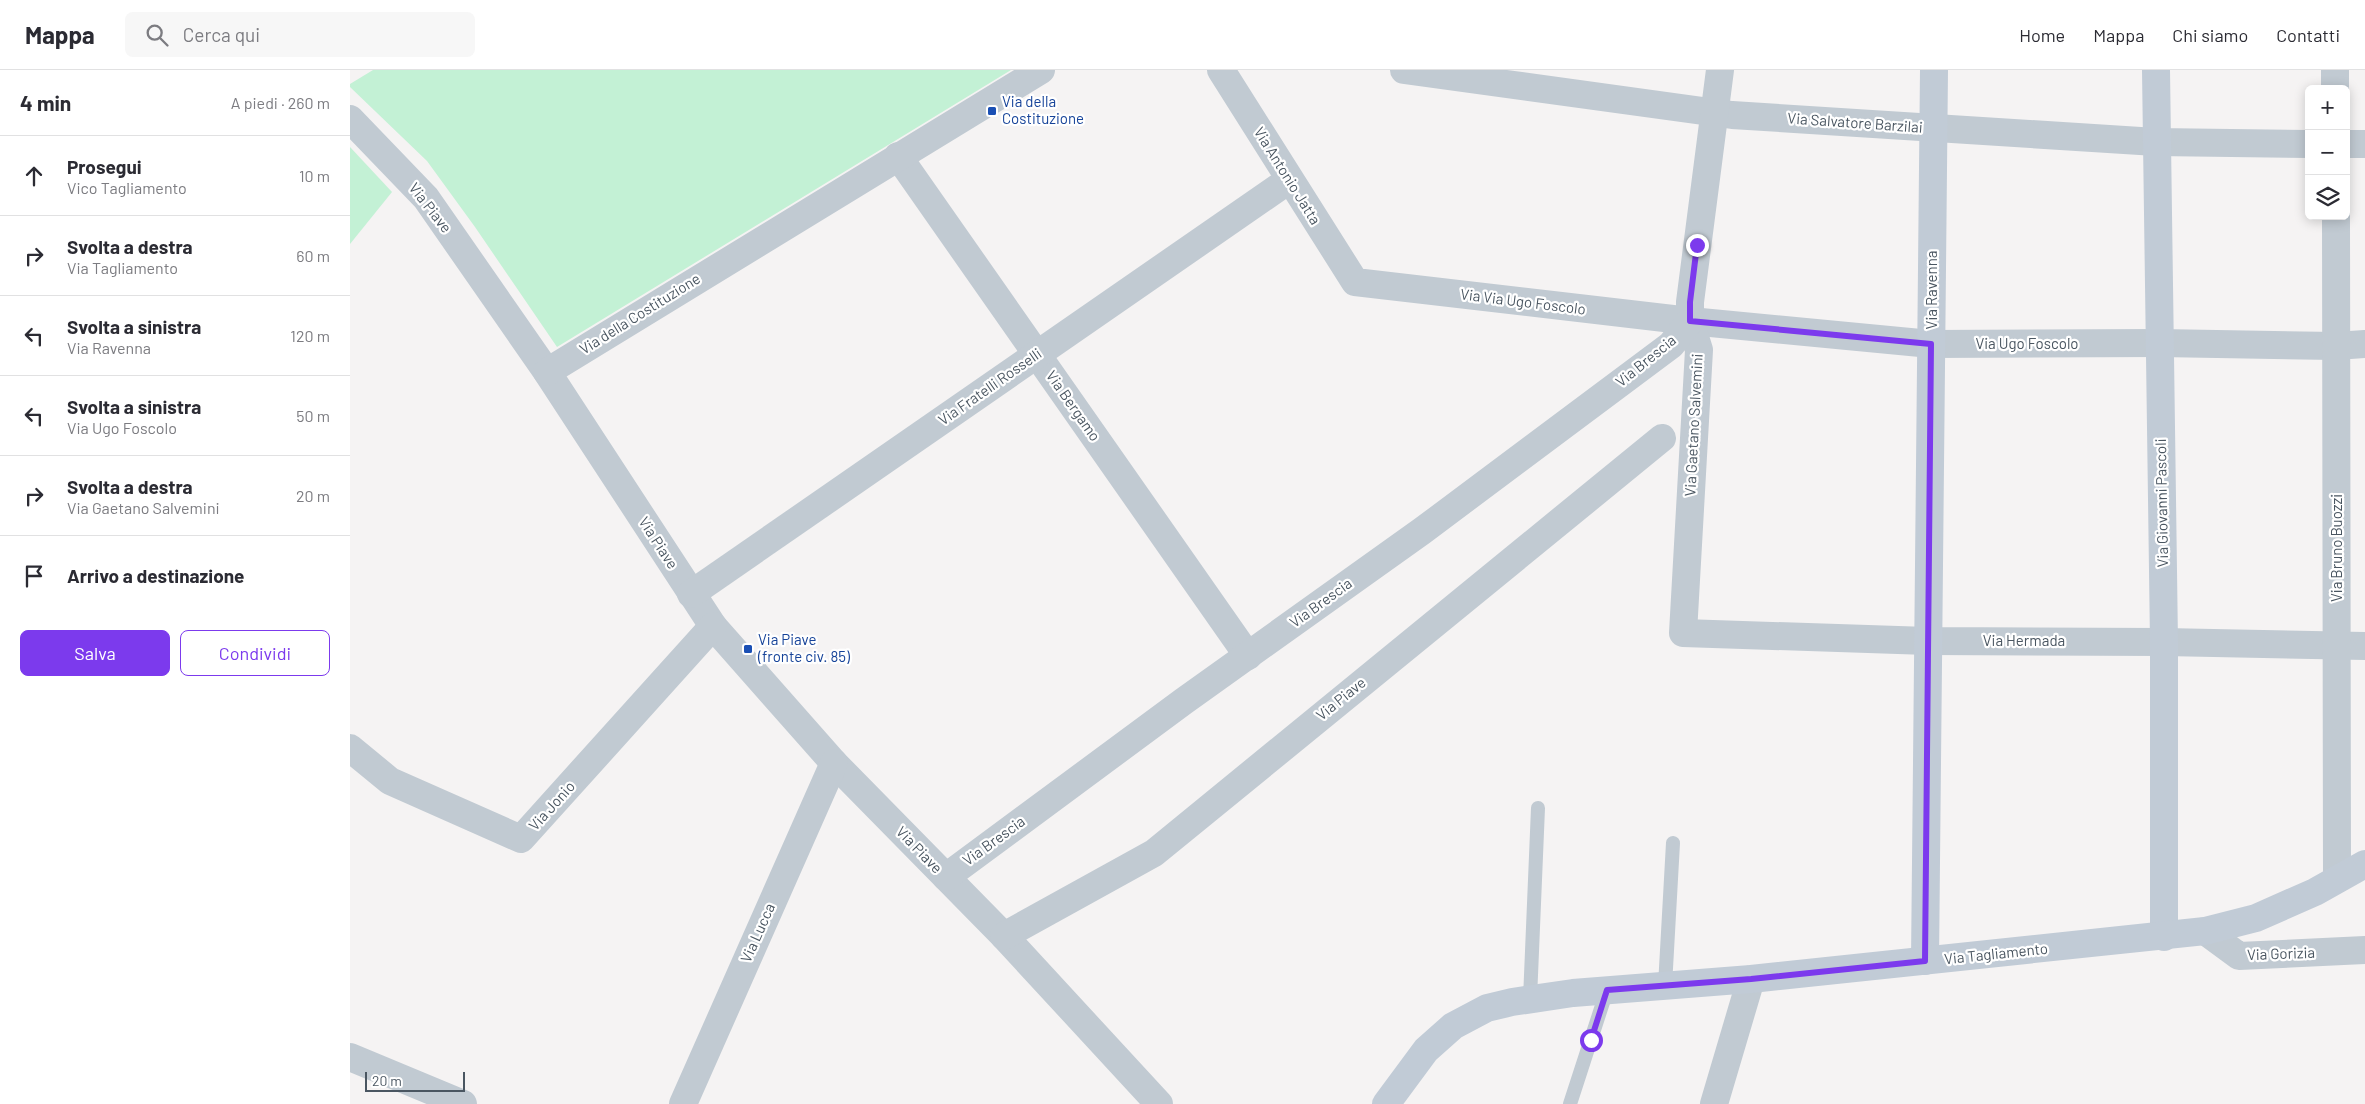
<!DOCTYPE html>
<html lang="it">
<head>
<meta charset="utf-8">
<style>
  body { margin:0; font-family:Barlow,sans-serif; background:#f7f7f7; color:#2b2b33 }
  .controls { position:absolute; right:15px; top:15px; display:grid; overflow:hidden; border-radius:8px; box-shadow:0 2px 12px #0003 }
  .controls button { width:45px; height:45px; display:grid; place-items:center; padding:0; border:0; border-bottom:1px solid #e1e1e2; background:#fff; color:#2b2b33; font:25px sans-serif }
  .scale { position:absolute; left:15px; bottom:12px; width:100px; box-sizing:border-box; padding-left:5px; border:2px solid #4a5661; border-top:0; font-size:14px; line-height:18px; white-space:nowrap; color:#4a5661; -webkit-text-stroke:4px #fff; paint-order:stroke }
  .stop { position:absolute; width:15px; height:15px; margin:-11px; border:4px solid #7c3aed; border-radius:50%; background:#fff }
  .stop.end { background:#7c3aed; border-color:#fff; box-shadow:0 1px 5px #0008 }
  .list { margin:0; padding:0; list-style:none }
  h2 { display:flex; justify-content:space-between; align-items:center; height:65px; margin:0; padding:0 20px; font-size:21px }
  h2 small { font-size:16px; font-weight:400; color:#7c7c81 }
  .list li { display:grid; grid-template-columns:32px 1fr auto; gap:15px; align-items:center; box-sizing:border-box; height:80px; padding:0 20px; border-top:1px solid #e1e1e2 }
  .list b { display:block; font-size:19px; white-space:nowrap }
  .list p { margin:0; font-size:16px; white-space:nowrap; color:#7c7c81 }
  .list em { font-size:16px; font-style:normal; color:#7c7c81 }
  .actions { display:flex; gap:10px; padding:15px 20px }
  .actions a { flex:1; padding:11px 0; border:1px solid #7c3aed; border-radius:8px; text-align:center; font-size:18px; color:#7c3aed }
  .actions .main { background:#7c3aed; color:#fff }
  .icon { flex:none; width:28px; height:28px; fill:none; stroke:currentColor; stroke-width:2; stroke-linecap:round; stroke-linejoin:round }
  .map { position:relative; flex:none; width:2015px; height:1034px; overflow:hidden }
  header { display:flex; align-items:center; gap:30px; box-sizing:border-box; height:70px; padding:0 25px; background:#fff; border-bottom:1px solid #e1e1e2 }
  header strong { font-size:24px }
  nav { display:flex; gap:28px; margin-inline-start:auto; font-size:18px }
  .search { width:350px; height:45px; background:#f7f7f7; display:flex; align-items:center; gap:12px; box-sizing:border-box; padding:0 18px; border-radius:8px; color:#7c7c81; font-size:19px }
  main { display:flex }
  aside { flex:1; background:#fff }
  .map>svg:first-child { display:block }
</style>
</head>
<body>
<header>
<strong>Mappa</strong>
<div class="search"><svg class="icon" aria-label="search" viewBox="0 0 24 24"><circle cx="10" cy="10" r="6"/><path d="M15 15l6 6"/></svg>Cerca qui</div>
<nav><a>Home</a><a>Mappa</a><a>Chi siamo</a><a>Contatti</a></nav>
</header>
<main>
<aside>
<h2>4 min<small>A piedi · 260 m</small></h2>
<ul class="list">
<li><svg class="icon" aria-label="ahead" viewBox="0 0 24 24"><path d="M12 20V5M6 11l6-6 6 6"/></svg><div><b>Prosegui</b><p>Vico Tagliamento</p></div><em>10 m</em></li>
<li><svg class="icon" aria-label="right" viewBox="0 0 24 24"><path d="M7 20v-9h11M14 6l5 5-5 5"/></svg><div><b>Svolta a destra</b><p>Via Tagliamento</p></div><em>60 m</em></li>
<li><svg class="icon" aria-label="left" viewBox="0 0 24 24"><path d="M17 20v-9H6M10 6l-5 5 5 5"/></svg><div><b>Svolta a sinistra</b><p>Via Ravenna</p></div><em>120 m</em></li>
<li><svg class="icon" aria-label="left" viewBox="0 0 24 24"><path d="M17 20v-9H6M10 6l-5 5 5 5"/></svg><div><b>Svolta a sinistra</b><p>Via Ugo Foscolo</p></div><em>50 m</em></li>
<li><svg class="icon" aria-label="right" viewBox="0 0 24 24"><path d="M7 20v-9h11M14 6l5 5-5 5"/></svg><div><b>Svolta a destra</b><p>Via Gaetano Salvemini</p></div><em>20 m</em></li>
<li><svg class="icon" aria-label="arrive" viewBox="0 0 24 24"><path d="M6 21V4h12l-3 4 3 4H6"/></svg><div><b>Arrivo a destinazione</b></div></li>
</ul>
<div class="actions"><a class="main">Salva</a><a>Condividi</a></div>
</aside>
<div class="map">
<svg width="2015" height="1034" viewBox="0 0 2015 1034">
  <rect width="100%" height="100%" fill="#f5f3f3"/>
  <g fill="#c3f1d5">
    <polygon points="23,0 661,0 207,277 125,157 77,91 0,17 0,14"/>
    <polygon points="0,77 42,122 0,174"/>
  </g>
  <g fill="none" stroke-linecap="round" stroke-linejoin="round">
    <g stroke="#c1cad2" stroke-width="14">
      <polyline points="1315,916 1323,773"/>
      <polyline points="1180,929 1188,738"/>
      <polyline points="1220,1034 1257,920"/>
    </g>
    <g stroke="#c1cad2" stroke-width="28">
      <polyline points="871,0 1005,212 1340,251 1581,274 1810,273 1986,276 2015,274"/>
      <polyline points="1054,0 1382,45 1806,72 1959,74"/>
      <polyline points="1370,0 1340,232 1340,251 1349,280 1333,563 1578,571 1814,572 2015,576"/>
      <polyline points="1985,0 1985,19"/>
      <polyline points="0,49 76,128 197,302 363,556 484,693 654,866 809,1034"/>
      <polyline points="1996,74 2015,74"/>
      <polyline points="548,86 898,586"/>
      <polyline points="1986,146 1987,809"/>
      <polyline points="197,302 691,0"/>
      <polyline points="341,524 939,110"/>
      <polyline points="0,678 40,711 171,769 363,556"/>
      <polyline points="596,807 834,631 1072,461 1321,275 1340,251"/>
      <polyline points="1855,861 1889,886 2015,880"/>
      <polyline points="654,866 804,783 1312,368"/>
      <polyline points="0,987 113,1034"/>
      <polyline points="333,1034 484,693"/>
      <polyline points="1364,1034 1401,909"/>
    </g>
    <g stroke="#c1cbd6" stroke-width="28">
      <polyline points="1806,0 1814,572 1814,867"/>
      <polyline points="1575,891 1584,0"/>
      <polyline points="1036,1034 1076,980 1103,956 1137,938 1162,932 1223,923 1401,909 1855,861 1906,848 1965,822 2015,794"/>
    </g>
  </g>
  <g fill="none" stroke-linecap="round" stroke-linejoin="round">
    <polyline stroke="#7c3aed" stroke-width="6" points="1241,970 1257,920 1401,909 1575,891 1581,274 1340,251 1340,232 1347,175"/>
  </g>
  <g fill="#1a4fb4" stroke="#fff" stroke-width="2">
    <rect x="637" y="36" width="10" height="10" rx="2.5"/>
    <rect x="393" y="574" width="10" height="10" rx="2.5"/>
  </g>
  <g text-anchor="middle" stroke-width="4.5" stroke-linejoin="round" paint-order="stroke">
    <g font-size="15" fill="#164399" stroke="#fff" text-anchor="start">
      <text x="652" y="37">Via della<tspan x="652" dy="17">Costituzione</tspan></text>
      <text x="408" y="575">Via Piave<tspan x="408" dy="17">(fronte civ. 85)</tspan></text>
    </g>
    <g font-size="15" fill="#4a5661" stroke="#fff">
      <text transform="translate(1505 53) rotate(4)" y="5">Via Salvatore Barzilai</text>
      <text transform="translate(937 106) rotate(58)" y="5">Via Antonio Jatta</text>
      <text transform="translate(80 138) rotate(52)" y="5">Via Piave</text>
      <text transform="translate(1582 220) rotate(-90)" y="5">Via Ravenna</text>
      <text transform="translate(1173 232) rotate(7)" y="5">Via Via Ugo Foscolo</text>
      <text transform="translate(290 244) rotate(-32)" y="5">Via della Costituzione</text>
      <text x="1677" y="279">Via Ugo Foscolo</text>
      <text transform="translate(1296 291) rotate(-39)" y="5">Via Brescia</text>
      <text transform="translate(640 317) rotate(-35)" y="5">Via Fratelli Rosselli</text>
      <text transform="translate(723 336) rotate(55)" y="5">Via Bergamo</text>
      <text transform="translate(1344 355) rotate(-87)" y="5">Via Gaetano Salvemini</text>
      <text transform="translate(1812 433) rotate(-91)" y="5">Via Giovanni Pascoli</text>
      <text transform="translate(308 473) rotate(57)" y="5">Via Piave</text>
      <text transform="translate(1987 478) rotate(-90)" y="5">Via Bruno Buozzi</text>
      <text transform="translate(971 533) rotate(-36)" y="5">Via Brescia</text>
      <text x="1674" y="576">Via Hermada</text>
      <text transform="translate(991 629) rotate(-39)" y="5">Via Piave</text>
      <text transform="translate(202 736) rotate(-48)" y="5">Via Jonio</text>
      <text transform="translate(644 771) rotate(-36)" y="5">Via Brescia</text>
      <text transform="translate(569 780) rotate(46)" y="5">Via Piave</text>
      <text transform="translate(408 863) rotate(-66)" y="5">Via Lucca</text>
      <text transform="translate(1646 884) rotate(-6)" y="5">Via Tagliamento</text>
      <text transform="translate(1931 884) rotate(-2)" y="5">Via Gorizia</text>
    </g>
  </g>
</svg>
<div class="controls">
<button>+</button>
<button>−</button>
<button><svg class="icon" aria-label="layers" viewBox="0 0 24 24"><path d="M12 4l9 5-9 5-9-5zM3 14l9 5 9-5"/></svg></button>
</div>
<div class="scale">20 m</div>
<div class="stop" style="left:1241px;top:970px"></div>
<div class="stop end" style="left:1347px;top:175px"></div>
</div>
</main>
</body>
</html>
